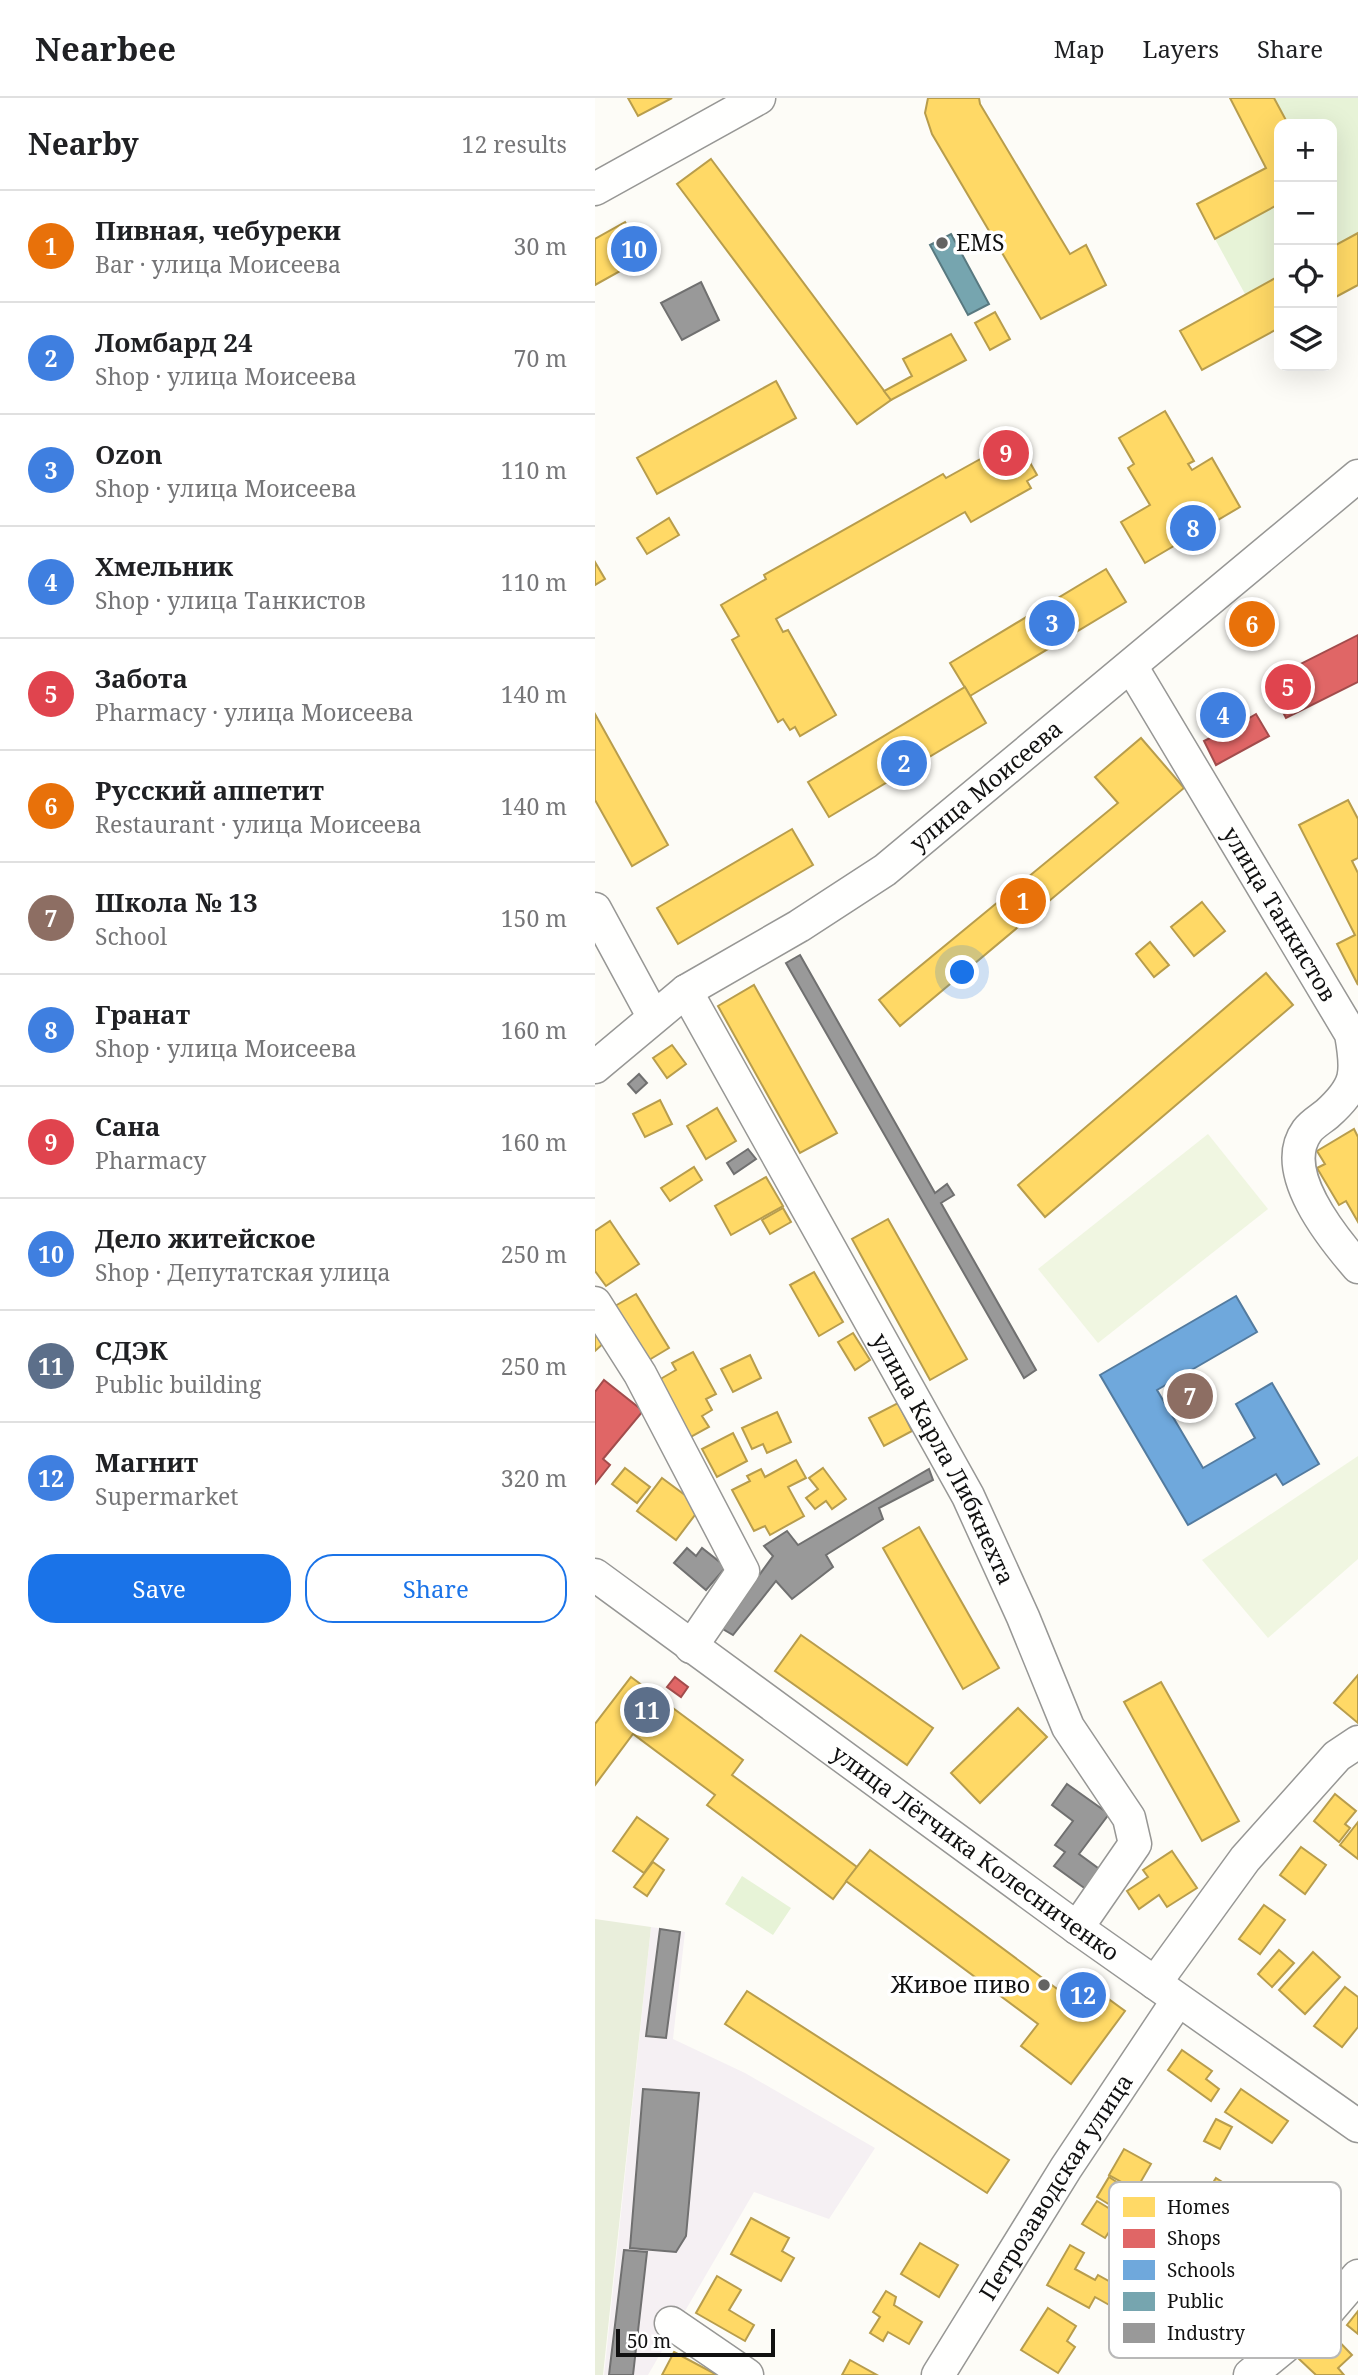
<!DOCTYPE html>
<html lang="en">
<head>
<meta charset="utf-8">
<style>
  body { margin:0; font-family:"Noto Serif",serif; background:#f6f6f6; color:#202124 }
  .controls { position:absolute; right:21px; top:21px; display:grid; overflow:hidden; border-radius:14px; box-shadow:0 7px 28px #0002 }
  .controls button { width:63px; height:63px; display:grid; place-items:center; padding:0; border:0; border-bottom:2px solid #e0e0e0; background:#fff; color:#202124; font:35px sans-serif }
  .scale { position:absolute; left:21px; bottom:18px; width:159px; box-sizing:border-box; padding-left:7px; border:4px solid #111; border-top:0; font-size:19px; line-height:24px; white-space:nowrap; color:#111; -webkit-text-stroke:5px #fff; paint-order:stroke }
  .you { position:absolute; left:368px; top:875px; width:24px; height:24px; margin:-18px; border:5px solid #fff; border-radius:50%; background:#1a73e8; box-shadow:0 0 0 10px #1a73e833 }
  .badge { display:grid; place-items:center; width:46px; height:46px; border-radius:50%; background:#1a73e8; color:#fff; font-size:23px; font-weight:700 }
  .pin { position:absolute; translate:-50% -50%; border:4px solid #fff; box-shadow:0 2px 7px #0006 }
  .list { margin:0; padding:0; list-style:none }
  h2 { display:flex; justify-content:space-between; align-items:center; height:91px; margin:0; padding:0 28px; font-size:30px }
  h2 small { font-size:23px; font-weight:400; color:#757577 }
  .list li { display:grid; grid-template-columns:46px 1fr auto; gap:21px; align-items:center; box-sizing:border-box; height:112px; padding:0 28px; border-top:2px solid #e0e0e0 }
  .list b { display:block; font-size:26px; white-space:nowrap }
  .list p { margin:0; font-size:23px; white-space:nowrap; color:#757577 }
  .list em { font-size:23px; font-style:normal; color:#757577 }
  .actions { display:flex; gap:14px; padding:21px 28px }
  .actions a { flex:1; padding:16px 0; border:2px solid #1a73e8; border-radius:28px; text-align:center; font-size:24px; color:#1a73e8 }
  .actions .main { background:#1a73e8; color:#fff }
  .icon { flex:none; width:38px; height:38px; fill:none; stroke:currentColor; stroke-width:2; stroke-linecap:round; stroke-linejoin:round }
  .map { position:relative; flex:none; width:763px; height:2277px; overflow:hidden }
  header { display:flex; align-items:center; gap:42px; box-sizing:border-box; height:98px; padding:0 35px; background:#fff; border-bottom:2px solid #e0e0e0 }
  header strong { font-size:33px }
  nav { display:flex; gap:38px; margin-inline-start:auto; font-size:24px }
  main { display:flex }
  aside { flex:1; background:#fff }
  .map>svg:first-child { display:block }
</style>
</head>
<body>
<header>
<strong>Nearbee</strong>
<nav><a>Map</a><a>Layers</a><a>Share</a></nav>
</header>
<main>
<aside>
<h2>Nearby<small>12 results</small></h2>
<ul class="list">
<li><span class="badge" style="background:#e8710a">1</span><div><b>Пивная, чебуреки</b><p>Bar · улица Моисеева</p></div><em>30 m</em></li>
<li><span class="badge" style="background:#3f7fe0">2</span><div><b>Ломбард 24</b><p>Shop · улица Моисеева</p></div><em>70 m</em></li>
<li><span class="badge" style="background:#3f7fe0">3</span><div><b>Ozon</b><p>Shop · улица Моисеева</p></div><em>110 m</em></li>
<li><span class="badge" style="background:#3f7fe0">4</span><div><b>Хмельник</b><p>Shop · улица Танкистов</p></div><em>110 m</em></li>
<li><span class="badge" style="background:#e0444e">5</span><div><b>Забота</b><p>Pharmacy · улица Моисеева</p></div><em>140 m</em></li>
<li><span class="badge" style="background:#e8710a">6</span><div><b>Русский аппетит</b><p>Restaurant · улица Моисеева</p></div><em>140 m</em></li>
<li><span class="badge" style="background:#8d6e63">7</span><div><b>Школа № 13</b><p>School</p></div><em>150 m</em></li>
<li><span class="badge" style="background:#3f7fe0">8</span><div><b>Гранат</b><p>Shop · улица Моисеева</p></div><em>160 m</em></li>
<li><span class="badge" style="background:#e0444e">9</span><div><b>Сана</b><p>Pharmacy</p></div><em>160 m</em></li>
<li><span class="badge" style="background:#3f7fe0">10</span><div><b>Дело житейское</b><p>Shop · Депутатская улица</p></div><em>250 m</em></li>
<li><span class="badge" style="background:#5c6f8a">11</span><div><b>СДЭК</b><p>Public building</p></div><em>250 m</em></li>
<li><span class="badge" style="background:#3f7fe0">12</span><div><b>Магнит</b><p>Supermarket</p></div><em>320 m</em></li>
</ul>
<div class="actions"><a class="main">Save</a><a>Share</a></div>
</aside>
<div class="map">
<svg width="763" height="2277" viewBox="0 0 763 2277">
  <rect width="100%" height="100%" fill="#fdfcf7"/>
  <polygon fill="#f5f0f3" points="56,1829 90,1834 78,1941 150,1975 280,2050 234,2121 159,2094 53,2277 9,2277"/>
  <g fill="#e7f3d7">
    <polygon points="679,0 763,0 763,135 737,149 737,26 693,26"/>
    <polygon points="684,106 684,178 650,196 620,141"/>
    <polygon points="147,1778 196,1810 178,1837 130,1806"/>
  </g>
  <polygon fill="#e9eedb" points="0,1821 56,1829 8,2277 0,2277"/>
  <g fill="#f0f6e1">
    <polygon points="613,1036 673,1111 503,1245 443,1171"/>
    <polygon points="763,1358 763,1461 673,1540 607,1462"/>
  </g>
  <g fill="#ffd966" stroke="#b89d4c" stroke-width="2">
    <polygon points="33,0 77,0 43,18"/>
    <polygon points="333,0 384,0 385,6 475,156 491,147 511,187 446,221 337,36 330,15"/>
    <polygon points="635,0 679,0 693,26 684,26 684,106 620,141 602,106 671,70"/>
    <polygon points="116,61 296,302 262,326 82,86"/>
    <polygon points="30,124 50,159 0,187 0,141"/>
    <polygon points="763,135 763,187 737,201 737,149"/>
    <polygon points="684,178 684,230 607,272 585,233"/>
    <polygon points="400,214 415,241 395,252 380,225"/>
    <polygon points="356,236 371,262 296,302 289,293 317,278 308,261"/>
    <polygon points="181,283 201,320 62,396 42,360"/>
    <polygon points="570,313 599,363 593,366 597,372 617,360 645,409 550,465 526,424 555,407 533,370 539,366 524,340"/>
    <polygon points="416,344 428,365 433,361 442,377 432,383 436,390 376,424 370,414 181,521 188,534 193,532 241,617 205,638 200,629 195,632 188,621 183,624 137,542 144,538 126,507 171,481 169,477 348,376 351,380"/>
    <polygon points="74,420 84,437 52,456 42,440"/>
    <polygon points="0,464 10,481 0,487"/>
    <polygon points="511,471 531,504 375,598 355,565"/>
    <polygon points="370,589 391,625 234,719 213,684"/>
    <polygon points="0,616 73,747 37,768 0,702"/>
    <polygon points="546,640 589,690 305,928 284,902 523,705 500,679"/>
    <polygon points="753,702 763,721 763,760 757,763 763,775 763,887 742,846 760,837 704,727"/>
    <polygon points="197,731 218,767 83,846 62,810"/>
    <polygon points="607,804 630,833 599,858 576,829"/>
    <polygon points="555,844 574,867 559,879 541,856"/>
    <polygon points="671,875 698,907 450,1119 423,1087"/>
    <polygon points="159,887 242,1035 205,1055 123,908"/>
    <polygon points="77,947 91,966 72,980 58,960"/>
    <polygon points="65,1002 77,1026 50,1039 38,1016"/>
    <polygon points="122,1010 141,1043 111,1061 92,1028"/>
    <polygon points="759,1031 763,1039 763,1124 751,1103 744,1107 722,1070 730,1066 722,1053"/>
    <polygon points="99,1069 107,1082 75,1103 66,1090"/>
    <polygon points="171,1079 188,1108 136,1137 120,1108"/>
    <polygon points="188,1110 196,1124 175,1136 167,1122"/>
    <polygon points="293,1121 372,1261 335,1282 257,1141"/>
    <polygon points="15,1123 44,1166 11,1188 0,1173 0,1133"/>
    <polygon points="219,1174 248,1224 224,1238 195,1187"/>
    <polygon points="41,1196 74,1250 54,1262 20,1208"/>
    <polygon points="0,1234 10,1244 0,1253"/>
    <polygon points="258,1235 275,1262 260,1272 243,1244"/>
    <polygon points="98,1254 121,1296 111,1301 117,1312 107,1318 114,1329 94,1340 62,1283 81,1272 77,1265"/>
    <polygon points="155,1257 166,1280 138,1294 126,1271"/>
    <polygon points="303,1305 317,1333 289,1348 274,1320"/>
    <polygon points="182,1314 196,1344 172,1355 168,1346 157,1351 147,1330"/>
    <polygon points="138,1335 152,1363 122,1379 107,1351"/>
    <polygon points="201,1362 211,1380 193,1389 209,1418 175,1437 170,1428 159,1433 137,1392 155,1383 152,1378 166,1371 170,1379"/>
    <polygon points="30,1370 55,1389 42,1405 17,1386"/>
    <polygon points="228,1370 251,1401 237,1411 231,1403 220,1411 211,1400 223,1391 214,1380"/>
    <polygon points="67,1380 106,1409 81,1442 42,1413"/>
    <polygon points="324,1429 404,1570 368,1591 288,1450"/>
    <polygon points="206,1537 338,1630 312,1667 180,1573"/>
    <polygon points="763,1577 763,1625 739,1605"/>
    <polygon points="36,1579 148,1662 137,1677 262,1769 238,1801 112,1707 120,1697 38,1636 0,1687 0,1626"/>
    <polygon points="566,1584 644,1723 607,1743 529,1604"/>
    <polygon points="423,1610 452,1639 385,1705 356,1675"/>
    <polygon points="740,1696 761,1713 750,1726 755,1730 744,1744 719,1723"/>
    <polygon points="42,1719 73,1741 49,1775 18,1753"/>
    <polygon points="763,1724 763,1761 745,1747"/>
    <polygon points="706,1749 731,1767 710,1796 685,1777"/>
    <polygon points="275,1752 469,1896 482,1878 530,1913 476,1986 426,1948 443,1926 251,1783"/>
    <polygon points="577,1753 602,1790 572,1809 564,1797 544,1811 532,1793 553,1779 548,1772"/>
    <polygon points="58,1764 69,1772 52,1798 39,1789"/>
    <polygon points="669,1807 690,1822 665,1856 644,1841"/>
    <polygon points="684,1852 699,1865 677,1889 663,1876"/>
    <polygon points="718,1854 745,1879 710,1916 684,1892"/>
    <polygon points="750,1889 763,1899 763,1929 747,1949 719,1928"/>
    <polygon points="152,1893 414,2062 392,2095 130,1926"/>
    <polygon points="587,1952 617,1973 611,1981 624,1991 616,2003 573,1972"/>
    <polygon points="646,1991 693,2023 677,2045 630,2014"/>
    <polygon points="621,2021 637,2029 625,2051 609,2043"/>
    <polygon points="529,2051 556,2066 541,2092 514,2077"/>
    <polygon points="514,2079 537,2094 525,2113 502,2099"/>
    <polygon points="621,2080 651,2099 632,2129 602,2110"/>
    <polygon points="502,2103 525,2117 510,2140 487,2126"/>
    <polygon points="156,2120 194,2140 187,2153 199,2160 186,2183 136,2156"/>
    <polygon points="325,2145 363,2167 344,2199 306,2176"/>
    <polygon points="475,2147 489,2155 480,2171 500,2182 503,2177 526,2190 516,2208 500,2199 494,2210 452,2187"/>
    <polygon points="122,2178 146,2192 134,2212 159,2227 150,2243 101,2215"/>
    <polygon points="291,2193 301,2199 299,2207 327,2224 314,2246 293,2234 288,2243 275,2235 285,2219 278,2214"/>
    <polygon points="453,2210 481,2228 472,2243 480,2249 463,2275 426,2252"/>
    <polygon points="763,2213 763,2236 752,2227"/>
    <polygon points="733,2232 757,2257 743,2270 749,2277 721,2277 703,2260"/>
    <polygon points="79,2254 122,2277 67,2277"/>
    <polygon points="255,2262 282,2277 247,2277"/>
  </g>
  <g fill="#e06666" stroke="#a24c4c" stroke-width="2">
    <polygon points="763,537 763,584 691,620 672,583"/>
    <polygon points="634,595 649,623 661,616 674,638 621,667 609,643 619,638 604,611"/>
    <polygon points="9,1282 48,1313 8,1361 15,1367 0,1386 0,1294"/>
    <polygon points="80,1579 93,1589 86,1599 72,1589"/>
  </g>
  <polygon fill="#6fa8dc" stroke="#537b9f" stroke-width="2" points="641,1198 662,1234 562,1292 608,1370 660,1340 641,1306 677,1285 724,1366 688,1387 681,1376 593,1427 505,1277"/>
  <polygon fill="#76a5af" stroke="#587980" stroke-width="2" points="356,136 394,206 373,217 335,147"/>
  <g fill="#999" stroke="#707070" stroke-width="2">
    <polygon points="106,184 124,222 87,242 66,205"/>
    <polygon points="205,857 340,1095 352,1086 359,1097 346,1105 441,1272 429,1280 191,865"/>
    <polygon points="44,976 52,985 41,995 33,986"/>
    <polygon points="153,1051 161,1061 139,1076 132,1065"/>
    <polygon points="334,1371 338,1382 284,1410 288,1421 231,1457 238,1469 197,1501 181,1483 138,1537 126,1530 178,1458 169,1448 192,1433 203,1447"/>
    <polygon points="92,1450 101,1458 107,1450 131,1469 111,1492 79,1465"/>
    <polygon points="472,1686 514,1716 484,1756 507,1773 492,1792 459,1768 470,1754 460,1747 478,1723 457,1707"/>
    <polygon points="65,1831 85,1834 71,1940 51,1938"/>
    <polygon points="48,1991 104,1995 91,2138 81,2154 35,2150"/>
    <polygon points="29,2152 52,2154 38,2277 14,2277"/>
  </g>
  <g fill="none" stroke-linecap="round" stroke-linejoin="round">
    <defs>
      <g id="minor">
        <polyline points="0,91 164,0"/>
        <path id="s1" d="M536,568L756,936C763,975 763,988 732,1016C726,1021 717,1026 712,1033C683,1073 737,1139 763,1169"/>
        <polyline points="0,811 58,918"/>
        <path id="s2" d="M91,893L373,1398L428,1519L473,1629L534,1720L540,1746L482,1830"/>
        <path id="s3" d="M0,969L91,893L204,828L290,772L763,378"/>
        <polyline points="0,1205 45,1276 148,1473 96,1549"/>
        <path id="s4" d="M0,1477L482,1830L763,2028"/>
        <polyline points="560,1885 650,1761 742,1658 763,1644"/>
        <polyline points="76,2225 152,2277"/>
        <path id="s5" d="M343,2277L471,2070L583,1902"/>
        <polyline points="655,2277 732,2214 763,2178"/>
      </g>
    </defs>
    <use href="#minor" stroke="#979795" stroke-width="35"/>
    <use href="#minor" stroke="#fffffe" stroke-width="32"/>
  </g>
  <g fill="#646362" stroke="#fff" stroke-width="2.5">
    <circle cx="347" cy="145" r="7"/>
    <circle cx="449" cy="1887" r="7"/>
  </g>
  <g text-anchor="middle" stroke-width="7" stroke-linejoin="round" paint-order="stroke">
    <g font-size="23" fill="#111" stroke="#fff" text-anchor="start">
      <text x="361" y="153">EMS</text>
      <text x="435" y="1895" text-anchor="end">Живое пиво</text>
    </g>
    <g font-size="23" fill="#111" stroke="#fff">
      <text dy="8" stroke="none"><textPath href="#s3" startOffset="483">улица Моисеева</textPath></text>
      <text dy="8" stroke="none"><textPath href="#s1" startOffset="289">улица Танкистов</textPath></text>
      <text dy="8" stroke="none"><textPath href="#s2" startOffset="534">улица Карла Либкнехта</textPath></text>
      <text dy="8" stroke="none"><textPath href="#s4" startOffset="471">улица Лётчика Колесниченко</textPath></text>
      <text dy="8" stroke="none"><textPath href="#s5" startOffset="222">Петрозаводская улица</textPath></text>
    </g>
  </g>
  <rect x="514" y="2084" width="232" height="176" rx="10" fill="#fff" stroke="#b8b8b8" stroke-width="2"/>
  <rect x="528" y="2099" width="32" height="20" fill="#ffd966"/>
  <rect x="528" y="2131" width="32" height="19" fill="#e06666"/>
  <rect x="528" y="2162" width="32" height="20" fill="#6fa8dc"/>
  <rect x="528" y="2194" width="32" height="19" fill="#76a5af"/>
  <rect x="528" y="2225" width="32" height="20" fill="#999"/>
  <g font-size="19" fill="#111">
    <text x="572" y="2116">Homes</text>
    <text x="572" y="2147">Shops</text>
    <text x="572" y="2179">Schools</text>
    <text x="572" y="2210">Public</text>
    <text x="572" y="2242">Industry</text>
  </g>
</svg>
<div class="controls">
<button>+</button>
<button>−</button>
<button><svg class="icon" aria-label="locate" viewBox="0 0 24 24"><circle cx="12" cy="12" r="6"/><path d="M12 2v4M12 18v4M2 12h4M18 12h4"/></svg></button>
<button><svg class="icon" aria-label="layers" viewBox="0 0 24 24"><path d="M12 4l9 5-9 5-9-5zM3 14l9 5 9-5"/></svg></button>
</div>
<div class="scale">50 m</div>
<div class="you"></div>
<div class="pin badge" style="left:428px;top:803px;background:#e8710a">1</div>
<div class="pin badge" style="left:309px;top:665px;background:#3f7fe0">2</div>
<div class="pin badge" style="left:457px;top:525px;background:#3f7fe0">3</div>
<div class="pin badge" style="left:628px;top:617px;background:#3f7fe0">4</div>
<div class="pin badge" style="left:693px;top:589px;background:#e0444e">5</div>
<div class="pin badge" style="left:657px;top:526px;background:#e8710a">6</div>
<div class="pin badge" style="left:595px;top:1298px;background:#8d6e63">7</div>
<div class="pin badge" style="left:598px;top:430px;background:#3f7fe0">8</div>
<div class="pin badge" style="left:411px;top:355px;background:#e0444e">9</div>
<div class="pin badge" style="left:39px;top:151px;background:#3f7fe0">10</div>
<div class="pin badge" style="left:52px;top:1612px;background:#5c6f8a">11</div>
<div class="pin badge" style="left:488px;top:1897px;background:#3f7fe0">12</div>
</div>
</main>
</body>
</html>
